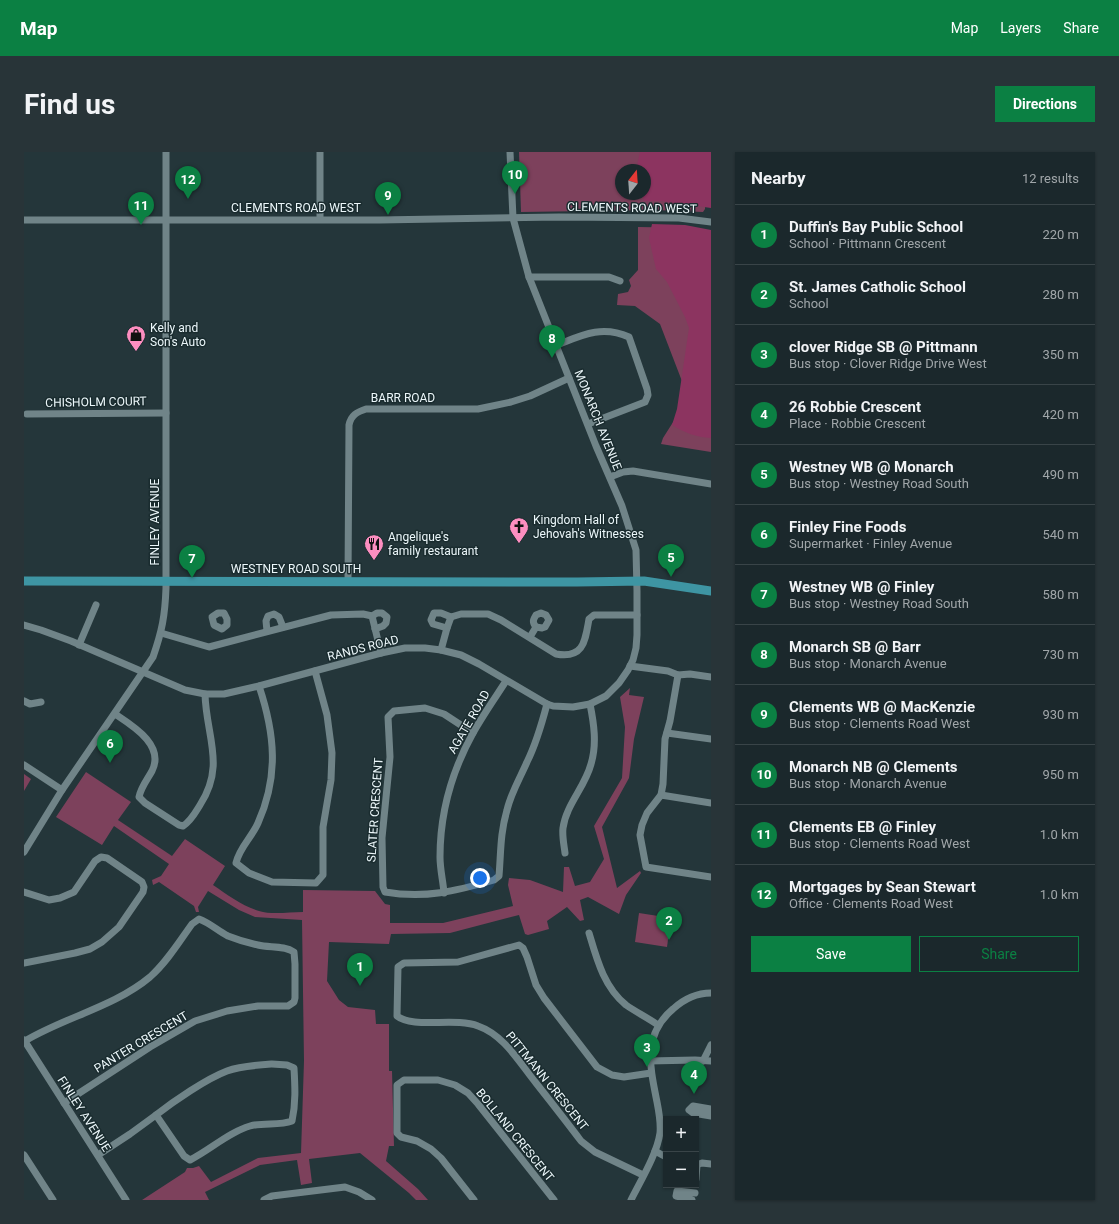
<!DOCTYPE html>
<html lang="en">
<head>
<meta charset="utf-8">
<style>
  body { margin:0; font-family:Roboto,sans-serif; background:#283438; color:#f1f3f6 }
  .controls { position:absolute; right:12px; bottom:12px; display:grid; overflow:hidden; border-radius:0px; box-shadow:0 1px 3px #0004 }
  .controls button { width:36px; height:36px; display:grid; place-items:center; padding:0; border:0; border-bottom:1px solid #394448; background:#1b282c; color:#f1f3f6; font:20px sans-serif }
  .compass { position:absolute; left:591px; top:12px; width:36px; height:36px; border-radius:50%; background:#1b282c; box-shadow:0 1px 3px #0004; rotate:17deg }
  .you { position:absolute; left:456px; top:726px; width:14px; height:14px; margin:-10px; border:3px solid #fff; border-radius:50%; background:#1a73e8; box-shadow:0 0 0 6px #1a73e833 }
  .badge { display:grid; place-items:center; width:26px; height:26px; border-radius:50%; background:#0b8043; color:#fff; font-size:13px; font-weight:700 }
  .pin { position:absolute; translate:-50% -33px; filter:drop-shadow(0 1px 2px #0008) }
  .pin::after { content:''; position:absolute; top:21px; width:14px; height:12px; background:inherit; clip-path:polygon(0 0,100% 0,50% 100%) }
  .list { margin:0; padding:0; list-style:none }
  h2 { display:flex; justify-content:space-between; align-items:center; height:52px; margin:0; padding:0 16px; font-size:17px }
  h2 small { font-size:13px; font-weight:400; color:#a0a6a9 }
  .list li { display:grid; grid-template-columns:26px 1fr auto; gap:12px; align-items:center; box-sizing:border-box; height:60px; padding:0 16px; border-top:1px solid #394448 }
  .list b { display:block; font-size:15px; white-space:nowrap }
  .list p { margin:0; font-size:13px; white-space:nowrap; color:#a0a6a9 }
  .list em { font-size:13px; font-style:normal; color:#a0a6a9 }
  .actions { display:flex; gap:8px; padding:12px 16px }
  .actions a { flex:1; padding:9px 0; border:1px solid #0b8043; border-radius:0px; text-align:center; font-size:14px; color:#0b8043 }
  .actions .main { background:#0b8043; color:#fff }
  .map { position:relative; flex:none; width:687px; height:1048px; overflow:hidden; border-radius:0px }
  header { display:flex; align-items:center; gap:24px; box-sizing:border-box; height:56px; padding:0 20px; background:#0b8043; color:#fff }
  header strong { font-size:19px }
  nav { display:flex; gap:22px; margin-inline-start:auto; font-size:14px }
  .intro { display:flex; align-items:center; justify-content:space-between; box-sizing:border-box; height:96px; padding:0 24px }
  h1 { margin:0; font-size:28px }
  .button { padding:10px 18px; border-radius:0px; background:#0b8043; color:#fff; font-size:14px; font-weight:700 }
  main { display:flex; gap:24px; padding:0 24px }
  aside { flex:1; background:#1b282c; border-radius:0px; box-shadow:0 1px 3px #0004 }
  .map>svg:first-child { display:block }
</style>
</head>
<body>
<header>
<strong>Map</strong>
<nav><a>Map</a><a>Layers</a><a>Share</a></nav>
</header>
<div class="intro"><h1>Find us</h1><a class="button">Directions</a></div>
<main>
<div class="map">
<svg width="687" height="1048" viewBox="0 0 687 1048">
  <rect width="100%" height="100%" fill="#24363a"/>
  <g fill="#7d415c" fill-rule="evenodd">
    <path d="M495,0H683L681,57L679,60L632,58L497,60ZM597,18H621V42H597Z"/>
    <polygon points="614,75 674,76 687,80 687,300 637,292 639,286 658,256 661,237 636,172 611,154 593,153 594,142 604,140 607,134 605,128 614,118"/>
    <path d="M606,536L605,543L620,545L610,587L605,626L578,675L593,736L616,719L617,721L602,743L595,762L564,745L556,748L560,768L556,769L543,755L523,769L525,777L504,783L501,782L495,763L426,781L367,782L365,792L305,790L303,829L315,848L324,855L351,858L352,872H365V919H368L370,994H365L362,1009L394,1037L404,1048H392L385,1041L336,1001L285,1007L288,1031L277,1033L273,1008L236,1013L181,1040L185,1048H118L161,1020L163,1016H169L175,1014L187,1030L234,1006L277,1001L280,909L278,768L231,765L215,758L184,739L174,755L175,760H172L170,754L135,730L129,733L128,728L137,724L145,712L90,674L78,693L32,665L62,620L107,650L94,668L148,704L161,687L201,714L189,733C204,743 218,754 235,759C248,763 265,760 279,760V738L351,739L361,752L366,753V771H419L489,754L484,733L485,726L506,728L539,740L540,715H545L551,734L566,730L580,707L570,674L598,626L601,575L596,545Z"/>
    <polygon points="0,622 7,627 0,639"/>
    <polygon points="615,761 647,766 643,795 611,790"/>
  </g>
  <g fill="#8c3460">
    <polygon points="616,0 687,0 687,56 637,49 620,49 618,42 621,42 621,18 612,18"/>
    <path d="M628,72L661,73L687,78V286C672,285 661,281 648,273L653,257L665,176L661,165L643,130L632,117L625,86Z"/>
  </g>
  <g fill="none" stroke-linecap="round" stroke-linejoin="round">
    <g stroke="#708488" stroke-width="7">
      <polyline points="296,0 296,67"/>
      <polyline points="0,68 356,68 535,65 655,66 687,70"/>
      <polyline points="505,125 585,125 596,129"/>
      <path d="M533,193C558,183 578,173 605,185L623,237L624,243L621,250L564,272"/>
      <polyline points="3,262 142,261"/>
      <polyline points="586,325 599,320 609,319 687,332"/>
      <path d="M324,429L325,273C327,263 333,260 342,257H454L487,250L506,244L545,226"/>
      <polygon points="194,461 200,461 203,467 203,473 198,477 190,473 188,465"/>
      <polyline points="348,464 357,501"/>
      <polyline points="0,473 17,478 47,489 161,538 181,542 200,542 235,534 357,501 381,496 401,496 417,498 437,503 455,512 523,552 529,554 549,555 566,552 582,544 595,531 604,518 609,508 612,496 613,483 613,439 612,398 598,354 572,294 505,125 489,66 486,0"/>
      <path d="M423,476L409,472L407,468L410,461H417L427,465L437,462H464L477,468L532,502C560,507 561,489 565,467L570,463H613"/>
      <polyline points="243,479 242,469 244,464 250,462 255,465 259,475"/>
      <polyline points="137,481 185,495 307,463 339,462 348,464 353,461 358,461 363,465 362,471 359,474 351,477"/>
      <path d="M506,485L512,475L518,476L521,475L525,468L522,463L517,461L512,463C509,468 508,470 512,475"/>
      <polyline points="55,493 72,453"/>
      <polyline points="417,498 423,476 427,465"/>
      <polyline points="606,514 644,519 654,523 666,522 687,525"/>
      <polyline points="654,523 646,569 641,587 639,632 637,643 623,661 618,673 616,683 622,715 687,725"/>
      <path d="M235,534C251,582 255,624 234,671C228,685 215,696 212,711L225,721L248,730L292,731L299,723V675L307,628L308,601L303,563L291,519"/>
      <polyline points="0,549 6,552 17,550"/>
      <path d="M91,562C109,574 141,593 128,619C123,628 117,635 115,645L121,651L155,673L159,674C167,669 171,661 176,653C202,613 182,584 181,542"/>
      <path d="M449,581L420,562L401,556L370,559L364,565L366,605L358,686L359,735L361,740C401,747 432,739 470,728L475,724C477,700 476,682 483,658C487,641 496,626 503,610C512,592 518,571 523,552"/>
      <polyline points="643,581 687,587"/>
      <polyline points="0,613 38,638"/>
      <polyline points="637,643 687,651"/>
      <path d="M0,700L38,638L129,505C138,479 141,464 142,436V0"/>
      <path d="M541,701C540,693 538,684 539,676C542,653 561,635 567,612C573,592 570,572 566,552"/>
      <polyline points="0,740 25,748 36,746 50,740 71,709 77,705 83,706 118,730 120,735 119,740 95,775 78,790 66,797 51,801 0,811"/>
      <path d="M420,741C419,729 416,717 416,705C416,661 428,619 449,581C459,563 471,546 482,529"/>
      <path d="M565,781C573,808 580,835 602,853C612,860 624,866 634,873"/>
      <polyline points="0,888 102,1048"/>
      <path d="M1,889C41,865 90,855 126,825C143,810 155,790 168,772L175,767C186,771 194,779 204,784C214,788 224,791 234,793C245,796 260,793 270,800L271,812V846L270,850L264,854H234L203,859L171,869L126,895L40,951"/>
      <polyline points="625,909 671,908 687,909"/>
      <polyline points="679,909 687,893"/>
      <path d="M248,912L263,913L270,916C271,934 272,951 268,969C255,974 240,970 226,974C205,980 186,998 166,1008L160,1004L132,963C150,949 182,927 203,919C217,914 233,913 248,912Z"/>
      <polyline points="687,957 669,954 665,958 669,961 687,964"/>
      <polyline points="631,999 642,1005"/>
      <polyline points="0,1003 29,1048"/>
      <polyline points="74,1003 106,982 132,963"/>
      <polyline points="672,1013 678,1011 687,1012"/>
      <path d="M619,1023L571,1000L557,989C542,969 527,950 512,931C495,910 480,883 454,874C431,865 389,877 373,864L374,815L380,811L434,810L495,793L499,796L503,805L512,833L520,846L573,915L588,923L600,925L627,921"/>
      <polyline points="672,1027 673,1013"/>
      <polyline points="240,1048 248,1044 321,1035 335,1040 348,1048"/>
      <polyline points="450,1048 417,1006 407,997 393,989 377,985 373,981 373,933 380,928 414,928 431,933 444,941 454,952 530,1048"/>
      <path d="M607,1048C617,1028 633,1002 636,981C637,970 635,960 633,950C626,915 618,883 649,857C660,847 672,841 687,841"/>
      <polyline points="668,1048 652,1044 653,1039 671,1041"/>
    </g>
    <polyline stroke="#3e95a3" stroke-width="9" points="0,429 553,430 620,429 687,439"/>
  </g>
  <defs>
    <symbol id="shop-pin" viewBox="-11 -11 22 30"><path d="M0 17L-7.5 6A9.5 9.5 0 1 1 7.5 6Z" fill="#fd8ec0" stroke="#1a2c2f"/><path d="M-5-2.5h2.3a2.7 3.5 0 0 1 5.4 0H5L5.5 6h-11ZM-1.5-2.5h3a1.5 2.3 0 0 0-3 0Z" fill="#111"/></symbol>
    <symbol id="church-pin" viewBox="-11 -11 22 30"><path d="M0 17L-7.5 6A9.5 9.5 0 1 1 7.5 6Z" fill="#fd8ec0" stroke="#1a2c2f"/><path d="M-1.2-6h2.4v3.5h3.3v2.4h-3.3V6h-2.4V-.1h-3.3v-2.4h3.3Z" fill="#111"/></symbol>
    <symbol id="restaurant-pin" viewBox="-11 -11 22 30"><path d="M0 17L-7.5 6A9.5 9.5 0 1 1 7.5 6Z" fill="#fd8ec0" stroke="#1a2c2f"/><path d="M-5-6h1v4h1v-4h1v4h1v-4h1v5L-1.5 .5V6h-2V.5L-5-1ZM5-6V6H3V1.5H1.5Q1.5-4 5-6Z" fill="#111"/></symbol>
  </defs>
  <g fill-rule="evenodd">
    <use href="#shop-pin" x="101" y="172" width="22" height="30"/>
    <use href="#church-pin" x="484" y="364" width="22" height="30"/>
    <use href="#restaurant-pin" x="339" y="381" width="22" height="30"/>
  </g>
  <g text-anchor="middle" stroke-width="3" stroke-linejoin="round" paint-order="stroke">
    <g font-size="12" fill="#ecf7fa" stroke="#1a2c2f">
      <text x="272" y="60">CLEMENTS ROAD WEST</text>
      <text transform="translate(608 56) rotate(1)" y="4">CLEMENTS ROAD WEST</text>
      <text x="379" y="250">BARR ROAD</text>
      <text transform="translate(72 250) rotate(-1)" y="4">CHISHOLM COURT</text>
      <text transform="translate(574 268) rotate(68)" y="4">MONARCH AVENUE</text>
      <text transform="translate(131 370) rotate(-90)" y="4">FINLEY AVENUE</text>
      <text x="272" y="421">WESTNEY ROAD SOUTH</text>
      <text transform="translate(339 496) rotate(-14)" y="4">RANDS ROAD</text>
      <text transform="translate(445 570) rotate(-60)" y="4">AGATE ROAD</text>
      <text transform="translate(351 658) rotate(-86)" y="4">SLATER CRESCENT</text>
      <text transform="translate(117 890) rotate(-31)" y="4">PANTER CRESCENT</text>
      <text transform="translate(523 929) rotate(51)" y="4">PITTMANN CRESCENT</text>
      <text transform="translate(60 962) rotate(57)" y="4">FINLEY AVENUE</text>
      <text transform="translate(491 983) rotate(51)" y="4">BOLLAND CRESCENT</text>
    </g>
    <g font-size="12" fill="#ecf7fa" stroke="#1a2c2f" text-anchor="start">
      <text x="126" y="180">Kelly and<tspan x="126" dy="14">Son's Auto</tspan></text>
      <text x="509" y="372">Kingdom Hall of<tspan x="509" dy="14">Jehovah's Witnesses</tspan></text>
      <text x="364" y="389">Angelique's<tspan x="364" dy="14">family restaurant</tspan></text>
    </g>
  </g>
</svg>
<div class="controls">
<button>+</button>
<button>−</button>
</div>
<svg class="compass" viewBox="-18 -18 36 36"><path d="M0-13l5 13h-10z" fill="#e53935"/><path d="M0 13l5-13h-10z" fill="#a0a6a9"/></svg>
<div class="you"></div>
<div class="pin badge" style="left:336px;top:834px">1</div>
<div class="pin badge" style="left:645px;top:788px">2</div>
<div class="pin badge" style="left:623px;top:915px">3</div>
<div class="pin badge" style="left:670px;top:942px">4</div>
<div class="pin badge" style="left:647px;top:425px">5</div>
<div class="pin badge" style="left:86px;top:611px">6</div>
<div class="pin badge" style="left:168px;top:426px">7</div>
<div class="pin badge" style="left:528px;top:206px">8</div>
<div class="pin badge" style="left:364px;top:63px">9</div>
<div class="pin badge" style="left:491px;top:42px">10</div>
<div class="pin badge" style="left:117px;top:73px">11</div>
<div class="pin badge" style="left:164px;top:47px">12</div>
</div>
<aside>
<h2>Nearby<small>12 results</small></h2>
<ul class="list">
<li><span class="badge">1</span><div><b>Duffin's Bay Public School</b><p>School · Pittmann Crescent</p></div><em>220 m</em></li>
<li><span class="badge">2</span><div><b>St. James Catholic School</b><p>School</p></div><em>280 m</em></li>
<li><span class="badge">3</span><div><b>clover Ridge SB @ Pittmann</b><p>Bus stop · Clover Ridge Drive West</p></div><em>350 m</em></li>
<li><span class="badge">4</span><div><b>26 Robbie Crescent</b><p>Place · Robbie Crescent</p></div><em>420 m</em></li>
<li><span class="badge">5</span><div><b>Westney WB @ Monarch</b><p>Bus stop · Westney Road South</p></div><em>490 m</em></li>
<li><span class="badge">6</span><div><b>Finley Fine Foods</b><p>Supermarket · Finley Avenue</p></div><em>540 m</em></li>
<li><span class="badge">7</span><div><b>Westney WB @ Finley</b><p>Bus stop · Westney Road South</p></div><em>580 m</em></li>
<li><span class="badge">8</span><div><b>Monarch SB @ Barr</b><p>Bus stop · Monarch Avenue</p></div><em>730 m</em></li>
<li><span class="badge">9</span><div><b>Clements WB @ MacKenzie</b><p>Bus stop · Clements Road West</p></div><em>930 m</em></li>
<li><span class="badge">10</span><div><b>Monarch NB @ Clements</b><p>Bus stop · Monarch Avenue</p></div><em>950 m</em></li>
<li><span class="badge">11</span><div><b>Clements EB @ Finley</b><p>Bus stop · Clements Road West</p></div><em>1.0 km</em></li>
<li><span class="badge">12</span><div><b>Mortgages by Sean Stewart</b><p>Office · Clements Road West</p></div><em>1.0 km</em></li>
</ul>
<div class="actions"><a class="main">Save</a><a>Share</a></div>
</aside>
</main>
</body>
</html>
